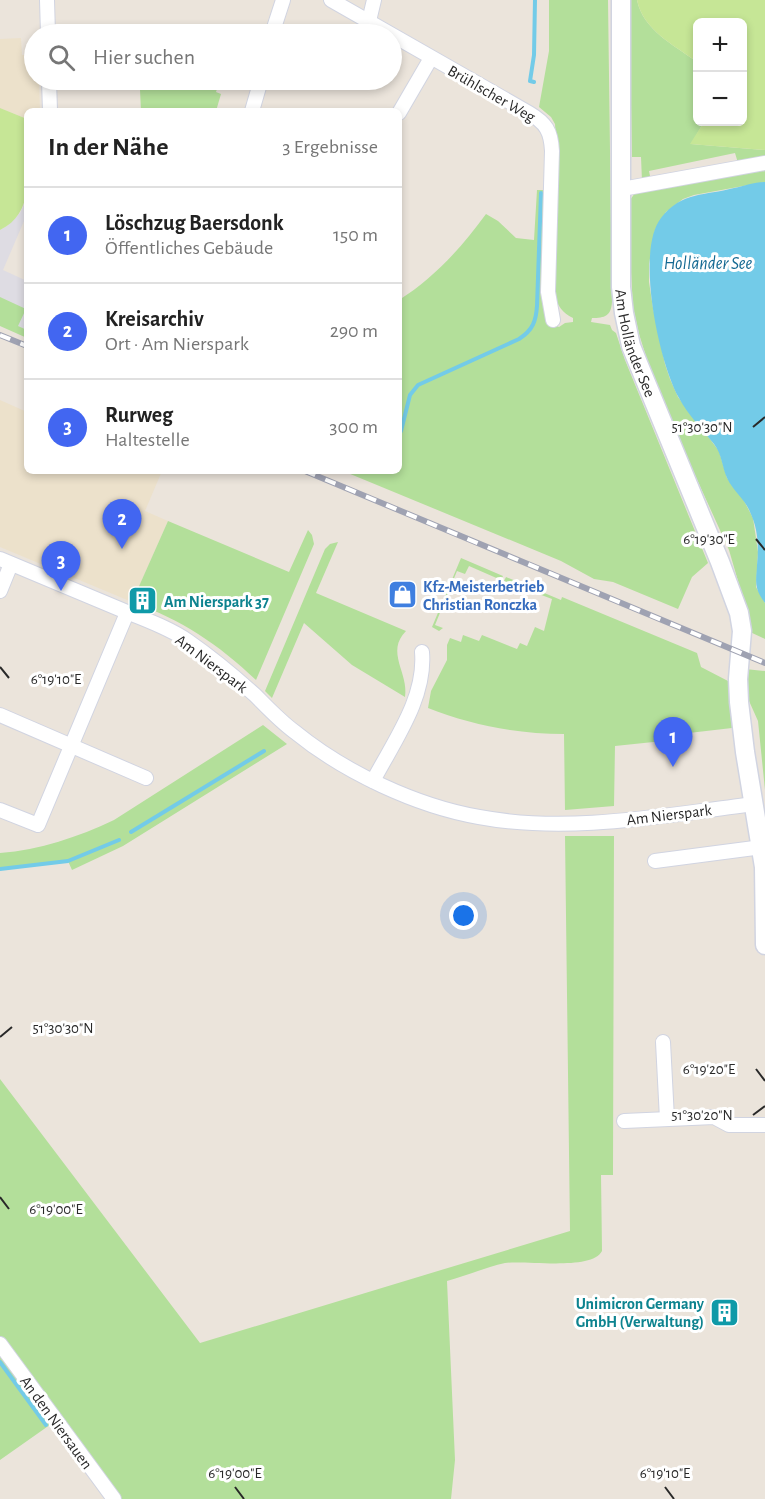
<!DOCTYPE html>
<html lang="de">
<head>
<meta charset="utf-8">
<style>
  body { margin:0; font-family:"Alegreya Sans",sans-serif; background:#f6f6f6; color:#222 }
  .controls { position:absolute; right:18px; top:18px; display:grid; overflow:hidden; border-radius:9px; box-shadow:0 3px 9px #0003 }
  .controls button { width:54px; height:54px; display:grid; place-items:center; padding:0; border:0; border-bottom:2px solid #e0e0e0; background:#fff; color:#222; font:30px sans-serif }
  .you { position:absolute; left:464px; top:916px; width:21px; height:21px; margin:-15px; border:4px solid #fff; border-radius:50%; background:#1a73e8; box-shadow:0 0 0 9px #1a73e833 }
  .badge { display:grid; place-items:center; width:39px; height:39px; border-radius:50%; background:#4266f1; color:#fff; font-size:20px; font-weight:700 }
  .pin { position:absolute; translate:-50% -50px; filter:drop-shadow(0 2px 3px #0008) }
  .pin::after { content:''; position:absolute; top:32px; width:21px; height:18px; background:inherit; clip-path:polygon(0 0,100% 0,50% 100%) }
  .list { margin:0; padding:0; list-style:none }
  h2 { display:flex; justify-content:space-between; align-items:center; height:78px; margin:0; padding:0 24px; font-size:26px }
  h2 small { font-size:20px; font-weight:400; color:#767676 }
  .list li { display:grid; grid-template-columns:39px 1fr auto; gap:18px; align-items:center; box-sizing:border-box; height:96px; padding:0 24px; border-top:2px solid #e0e0e0 }
  .list b { display:block; font-size:22px; white-space:nowrap }
  .list p { margin:0; font-size:20px; white-space:nowrap; color:#767676 }
  .list em { font-size:20px; font-style:normal; color:#767676 }
  .icon { flex:none; width:33px; height:33px; fill:none; stroke:currentColor; stroke-width:2; stroke-linecap:round; stroke-linejoin:round }
  .map { position:relative; flex:none; width:765px; height:1499px; overflow:hidden }
  .search { position:absolute; background:#fff; box-shadow:0 3px 9px #0003; left:24px; top:24px; width:378px; height:66px; display:flex; align-items:center; gap:15px; box-sizing:border-box; padding:0 21px; border-radius:33px; color:#767676; font-size:22px }
  .panel { position:absolute; background:#fff; box-shadow:0 3px 9px #0003; left:24px; top:108px; width:378px; height:366px; border-radius:9px }
  .map>svg:first-child { display:block }
</style>
</head>
<body>
<div class="map">
<svg width="765" height="1499" viewBox="0 0 765 1499">
  <rect width="100%" height="100%" fill="#ebe4db"/>
  <polygon fill="#dedce3" points="27,198 27,214 3,270 27,281 27,330 0,318 0,230 7,226 20,213"/>
  <g fill="#ece1cb">
    <polygon points="21,38 22,55 34,55 34,80 39,80 40,111 27,111 27,119 0,108 0,39"/>
    <polygon points="0,400 27,412 27,471 162,471 145,511 168,521 132,602 0,547"/>
  </g>
  <g fill="#b3df9a">
    <path d="M549,0H608L612,302C611,316 605,318 592,318L591,322L610,325L612,330L616,333L625,360L708,563L692,577L678,609L613,582L594,579L561,561L343,471H399V300C434,278 462,247 486,214L498,221L516,238L534,240L537,190H546L543,295L546,321L559,327L565,323L573,322V318C562,313 558,305 553,295L557,152L555,124L551,117L539,107L549,51Z"/>
    <path d="M629,0H637C643,30 674,45 697,62L698,122H704L691,144L765,150V157L738,163L735,153L649,171L651,181H642L641,157H632Z"/>
    <polygon points="148,80 220,80 216,92 221,94 216,111 141,111 140,90 148,89"/>
    <polygon points="765,166 765,182 694,195 683,199 666,212 655,230 649,264 649,282 653,308 665,364 670,379 678,397 719,451 727,478 742,497 753,518 758,552 756,587 765,603 765,639 750,632 745,605 729,550 680,442 650,369 639,334 633,307 631,272 630,200 635,193"/>
    <polygon points="0,297 26,309 18,326 27,330 27,338 0,326"/>
    <path d="M168,521L289,572L308,530L312,535L314,544L256,680C218,644 182,620 132,602Z"/>
    <path d="M338,542L316,593L406,631C385,652 409,673 405,697L352,665L304,623L272,698L265,691L325,549L330,544Z"/>
    <polygon points="461,558 503,576 501,580 469,566 465,574 457,571 435,625 443,628 439,631 432,627"/>
    <path d="M506,577L561,600L562,597L697,653L701,667L728,681L732,728L663,736V741L615,746L614,806L565,810L564,734C517,734 471,725 428,708L431,691L447,660V645L450,638L461,642L463,635L479,641L482,635L517,649L520,643L527,646L535,627L544,631L552,599L504,581Z"/>
    <polygon points="745,669 765,671 765,790 758,721 745,692"/>
    <path d="M263,725L287,744L123,846L72,870L68,861L0,869V853C40,850 78,837 114,820Z"/>
    <path d="M565,836H614L613,1170V1175H601L602,1251C592,1271 526,1260 505,1263C486,1267 466,1276 447,1281L455,1460L451,1499H114L54,1422L0,1460V1079L200,1343L570,1231Z"/>
  </g>
  <g fill="#c6e696">
    <path d="M637,0H765V150L690,144L704,122H742V22H698L697,62C674,45 643,30 637,0Z"/>
    <path d="M0,108L27,119V131L24,141H27C27,174 35,213 0,230Z"/>
  </g>
  <path fill="#73cbe8" d="M765,182V603C762,599 758,593 757,588C755,580 757,572 757,565C759,547 758,528 750,512C745,499 733,491 727,478C722,467 722,454 714,444C702,429 688,415 679,398C659,363 635,251 661,218C682,191 705,196 734,188C745,186 754,182 765,182Z"/>
  <g fill="none" stroke-linecap="round" stroke-linejoin="round">
    <g stroke="#73cbe8" stroke-width="4">
      <polyline points="534,82 530,81 534,55 535,0"/>
      <path d="M401,431L410,395L418,385L519,339C533,330 536,321 537,306L541,193"/>
      <polyline points="131,832 264,751"/>
      <polyline points="0,869 68,861 119,840"/>
      <polyline points="0,1362 46,1425"/>
    </g>
    <defs>
      <g id="street">
        <polyline points="47,0 48,34"/>
        <path d="M331,0L529,113C546,123 551,131 552,151L548,292L553,320"/>
        <polyline points="369,21 374,0"/>
        <polyline points="272,34 283,0"/>
        <polyline points="49,80 50,111"/>
        <polyline points="252,111 261,80"/>
        <polyline points="399,113 431,58"/>
        <polyline points="622,189 765,163"/>
        <path d="M0,559C41,576 81,593 122,610C143,619 168,627 188,641C211,657 234,676 255,695C268,708 280,721 295,732C344,772 416,806 479,817C570,834 664,815 755,804"/>
        <polyline points="0,591 11,564"/>
        <polyline points="0,715 146,778"/>
        <path d="M373,781C394,741 426,698 422,652"/>
        <polyline points="0,810 38,825 127,613"/>
        <polyline points="655,861 762,847"/>
        <polyline points="663,1042 667,1119"/>
        <polyline points="624,1121 714,1117 729,1125 765,1125"/>
        <polyline points="0,1344 114,1499"/>
      </g>
      <g id="secondary">
        <path id="s1" d="M621,0V287L624,313L631,346L720,562L739,613L742,631L738,679L739,702L745,752L764,867L765,945"/>
      </g>
    </defs>
    <use href="#street" stroke="#d1d4e1" stroke-width="16"/>
    <use href="#secondary" stroke="#d1d4e1" stroke-width="21"/>
    <use href="#street" stroke="#fff" stroke-width="14"/>
    <use href="#secondary" stroke="#fff" stroke-width="18"/>
    <defs>
      <g id="rail">
        <polyline points="0,335 27,346"/>
        <polyline points="305,471 765,663"/>
      </g>
    </defs>
    <use href="#rail" stroke="#9fa2b2" stroke-width="6"/>
    <use href="#rail" stroke="#fff" stroke-width="4" stroke-dasharray="11" stroke-linecap="butt"/>
  </g>
  <path fill="none" stroke="#292929" stroke-width="2" d="M753,427L765,417M756,539L765,550M0,667L9,678M0,1037L12,1027M756,1069L765,1081M753,1115L765,1106M0,1197L9,1209M235,1487L244,1499M665,1487L674,1499"/>
  <defs>
    <symbol id="shop-square" viewBox="-11 -11 22 22"><rect x="-9" y="-9" width="18" height="18" rx="4" fill="#3f7fe0" stroke="#fff"/><path d="M-5-2.5h2.3a2.7 3.5 0 0 1 5.4 0H5L5.5 6h-11ZM-1.5-2.5h3a1.5 2.3 0 0 0-3 0Z" fill="#fff"/></symbol>
    <symbol id="building-square" viewBox="-11 -11 22 22"><rect x="-9" y="-9" width="18" height="18" rx="4" fill="#0f9aa8" stroke="#fff"/><path d="M-4-6H4V6H1V3H-1V6H-4ZM-2.5-4.3h1.7v1.8h-1.7ZM.8-4.3h1.7v1.8H.8ZM-2.5-1h1.7V.8h-1.7ZM.8-1h1.7V.8H.8Z" fill="#fff"/></symbol>
  </defs>
  <g fill-rule="evenodd">
    <use href="#shop-square" x="386" y="578" width="33" height="33"/>
    <use href="#building-square" x="126" y="584" width="33" height="33"/>
    <use href="#building-square" x="708" y="1296" width="33" height="33"/>
  </g>
  <g text-anchor="middle" stroke-width="6" stroke-linejoin="round" paint-order="stroke">
    <g font-size="16" fill="#292929" stroke="#fff">
      <text transform="translate(492 93) rotate(30)" y="6">Brühlscher Weg</text>
      <text dy="6" stroke="none"><textPath href="#s1" startOffset="345">Am Holländer See</textPath></text>
      <text transform="translate(212 663) rotate(37)" y="6">Am Nierspark</text>
      <text transform="translate(669 814) rotate(-7)" y="6">Am Nierspark</text>
      <text transform="translate(57 1422) rotate(54)" y="6">An den Niersauen</text>
    </g>
    <g font-size="16" font-weight="bold" fill="#366cbe" stroke="#fff" text-anchor="start">
      <text x="423" y="592">Kfz-Meisterbetrieb<tspan x="423" dy="18">Christian Ronczka</tspan></text>
    </g>
    <g font-size="16" font-weight="bold" fill="#0d838f" stroke="#fff" text-anchor="start">
      <text x="164" y="607">Am Nierspark 37</text>
      <text x="704" y="1309" text-anchor="end">Unimicron Germany<tspan x="704" dy="18">GmbH (Verwaltung)</tspan></text>
    </g>
    <g font-size="18" font-style="italic" fill="#146992" stroke="#fff">
      <text x="708" y="269">Holländer See</text>
    </g>
  </g>
  <g font-size="15" text-anchor="middle" fill="#292929" stroke="#fff" stroke-width="6" stroke-linejoin="round" paint-order="stroke">
    <text x="702" y="432">51°30'30"N</text>
    <text x="709" y="544">6°19'30"E</text>
    <text x="56" y="684">6°19'10"E</text>
    <text x="63" y="1033">51°30'30"N</text>
    <text x="709" y="1074">6°19'20"E</text>
    <text x="702" y="1120">51°30'20"N</text>
    <text x="56" y="1214">6°19'00"E</text>
    <text x="235" y="1478">6°19'00"E</text>
    <text x="665" y="1478">6°19'10"E</text>
  </g>
</svg>
<div class="controls">
<button>+</button>
<button>−</button>
</div>
<div class="you"></div>
<div class="pin badge" style="left:673px;top:767px">1</div>
<div class="pin badge" style="left:122px;top:549px">2</div>
<div class="pin badge" style="left:61px;top:591px">3</div>
<div class="search"><svg class="icon" aria-label="search" viewBox="0 0 24 24"><circle cx="10" cy="10" r="6"/><path d="M15 15l6 6"/></svg>Hier suchen</div>
<section class="panel">
<h2>In der Nähe<small>3 Ergebnisse</small></h2>
<ul class="list">
<li><span class="badge">1</span><div><b>Löschzug Baersdonk</b><p>Öffentliches Gebäude</p></div><em>150 m</em></li>
<li><span class="badge">2</span><div><b>Kreisarchiv</b><p>Ort · Am Nierspark</p></div><em>290 m</em></li>
<li><span class="badge">3</span><div><b>Rurweg</b><p>Haltestelle</p></div><em>300 m</em></li>
</ul>
</section>
</div>
</body>
</html>
